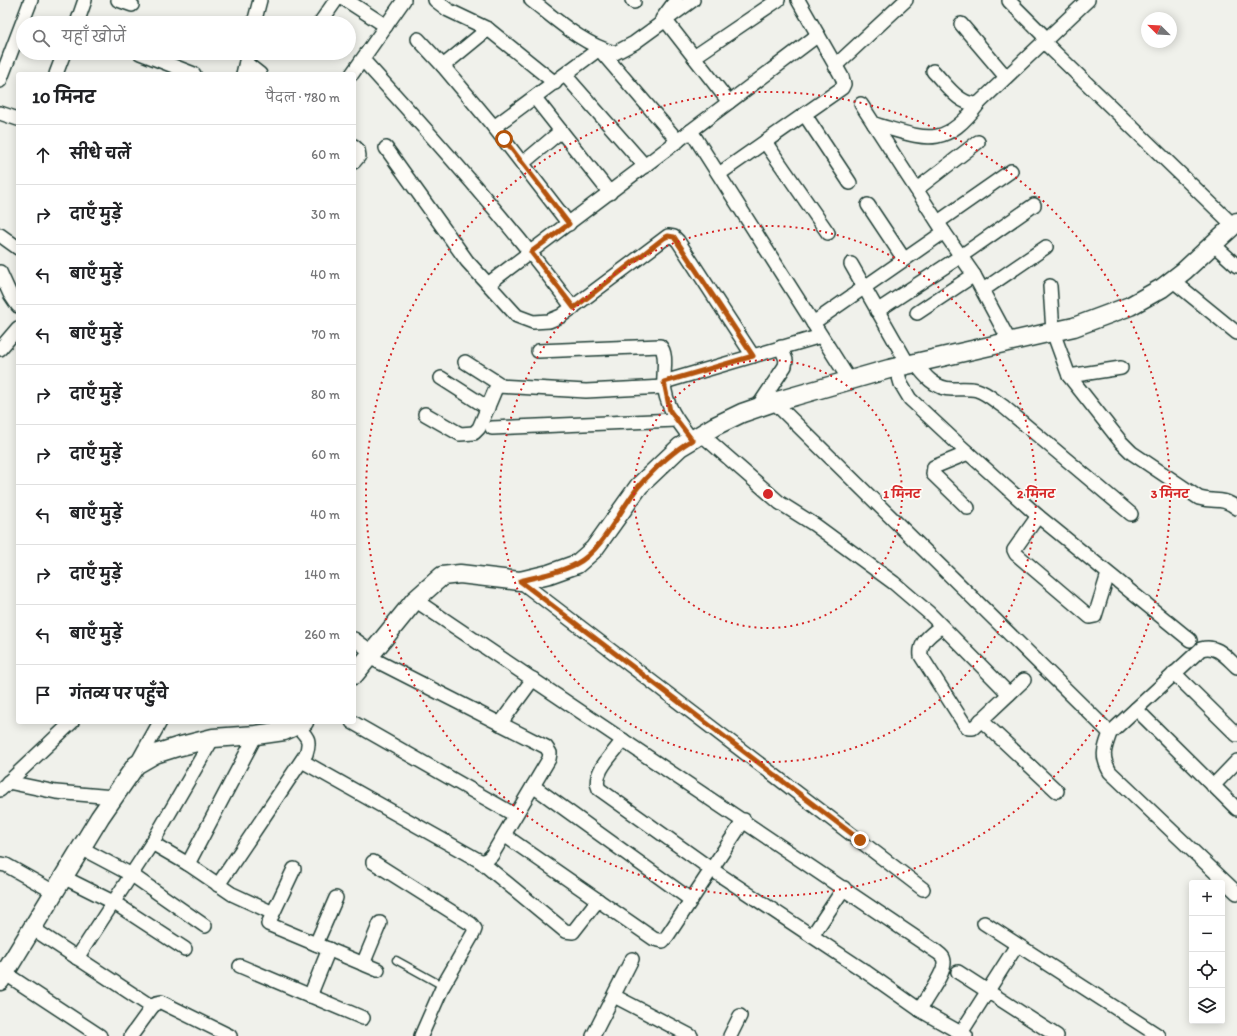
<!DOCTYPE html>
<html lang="hi">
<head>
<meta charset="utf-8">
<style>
  body { margin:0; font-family:Itim,"Playpen Sans Deva",sans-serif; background:#f6f6f6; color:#202124 }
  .controls { position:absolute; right:12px; bottom:12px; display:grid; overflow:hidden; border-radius:4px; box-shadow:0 2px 10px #0003 }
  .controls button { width:36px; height:36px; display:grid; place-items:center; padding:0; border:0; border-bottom:1px solid #e0e0e0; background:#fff; color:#202124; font:20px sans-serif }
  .compass { position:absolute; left:1141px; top:12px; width:36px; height:36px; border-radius:50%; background:#fff; box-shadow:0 2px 10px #0003; rotate:294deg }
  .stop { position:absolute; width:12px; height:12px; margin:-9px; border:3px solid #b45309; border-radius:50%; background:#fff }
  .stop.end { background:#b45309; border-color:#fff; box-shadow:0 1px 4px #0008 }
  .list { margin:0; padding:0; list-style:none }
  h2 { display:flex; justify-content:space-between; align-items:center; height:52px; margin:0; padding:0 16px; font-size:17px }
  h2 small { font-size:13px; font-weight:400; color:#757577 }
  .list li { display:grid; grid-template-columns:26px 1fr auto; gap:12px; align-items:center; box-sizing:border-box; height:60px; padding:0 16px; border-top:1px solid #e0e0e0 }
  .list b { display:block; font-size:15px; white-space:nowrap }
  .list em { font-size:13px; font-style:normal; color:#757577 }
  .icon { flex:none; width:22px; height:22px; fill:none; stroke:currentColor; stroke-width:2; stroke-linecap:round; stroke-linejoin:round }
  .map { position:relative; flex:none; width:1237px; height:1036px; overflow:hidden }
  .search { position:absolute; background:#fff; box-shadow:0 2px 10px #0003; left:16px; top:16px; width:340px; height:44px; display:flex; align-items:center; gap:10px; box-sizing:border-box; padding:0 14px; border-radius:22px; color:#757577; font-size:15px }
  .panel { position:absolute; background:#fff; box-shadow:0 2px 10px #0003; left:16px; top:72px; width:340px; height:652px; border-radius:4px }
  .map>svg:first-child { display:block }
</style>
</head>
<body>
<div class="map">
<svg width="1237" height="1036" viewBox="0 0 1237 1036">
  <rect width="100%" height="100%" fill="#f0f1eb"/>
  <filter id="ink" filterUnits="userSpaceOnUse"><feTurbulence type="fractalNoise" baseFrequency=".025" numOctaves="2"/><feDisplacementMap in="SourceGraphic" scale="8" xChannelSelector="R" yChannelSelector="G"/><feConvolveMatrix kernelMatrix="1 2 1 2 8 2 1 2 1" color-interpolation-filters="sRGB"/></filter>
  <g filter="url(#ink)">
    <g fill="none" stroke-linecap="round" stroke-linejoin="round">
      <defs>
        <polyline id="service" points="396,960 443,986"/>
        <g id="minor">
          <polyline points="118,0 132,5"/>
          <polyline points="346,0 386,26"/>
          <polyline points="435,0 448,10 488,29 555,83"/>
          <path d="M531,0C557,20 582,44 615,53L634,43L693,0"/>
          <polyline points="632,0 634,2"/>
          <polyline points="1009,1 1046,38"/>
          <polyline points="662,19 676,0"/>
          <polyline points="666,21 729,102"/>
          <polyline points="77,23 85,0"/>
          <polyline points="254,23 260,0"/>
          <polyline points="320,23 336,0"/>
          <polyline points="961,24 1006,77"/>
          <polyline points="418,39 443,66 488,29"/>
          <polyline points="1043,41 1233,225"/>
          <polyline points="140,53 194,74"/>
          <polyline points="694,57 778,0"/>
          <path d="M363,60C436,140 508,221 573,308"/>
          <polyline points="246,63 260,74"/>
          <polyline points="443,66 494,127 569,224"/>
          <polyline points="835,66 906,0"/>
          <path d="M933,71C945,83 961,108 979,103L1088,0"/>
          <polyline points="56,74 64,53"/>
          <polyline points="243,74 248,53"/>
          <polyline points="352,74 404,0"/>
          <polyline points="565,75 645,166"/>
          <polyline points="0,81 31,0"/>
          <polyline points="535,98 610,193"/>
          <polyline points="861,104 944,232 974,275 1010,342"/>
          <polyline points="0,113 18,119"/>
          <polyline points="805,115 850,183"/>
          <path d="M874,124C924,138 943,151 979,103"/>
          <polyline points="494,127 599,49 678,141"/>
          <polyline points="691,131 850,381"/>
          <polyline points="765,142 828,233"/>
          <polyline points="354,146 358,150 359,156 354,162"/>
          <polyline points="386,148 467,261 517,316 533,322 549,321 561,316 668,236 674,237 678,241 753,356"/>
          <polyline points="523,163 561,131"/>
          <polyline points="719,174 842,88 844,84 842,77 798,0"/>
          <polyline points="917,189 978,142"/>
          <polyline points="868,205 904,259"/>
          <polyline points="938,222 1011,171"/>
          <polyline points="0,235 18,248"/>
          <polyline points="1213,244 1237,266"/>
          <polyline points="851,264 908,364"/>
          <polyline points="0,272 10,294 18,306"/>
          <polyline points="1172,280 1237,333"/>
          <polyline points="488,284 818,35"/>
          <path d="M1050,286L1053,332L1069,376L1121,442L1132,453L1199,498C1216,503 1221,496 1237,508"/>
          <polyline points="983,290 1046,247"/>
          <polyline points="877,311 961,256 1034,205"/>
          <polyline points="917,313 974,275"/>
          <polyline points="813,323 944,232"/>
          <polyline points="0,349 18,328"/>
          <path d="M538,351L660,346C668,354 663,372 664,382C665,406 678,422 692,440"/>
          <path d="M915,363C924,375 935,389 952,389C960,389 968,388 977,390C987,393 995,401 1004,407L1131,514"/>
          <polyline points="896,367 901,384 910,399 956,442 1038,516 1190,640"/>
          <polyline points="1069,376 1121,368"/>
          <polyline points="441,378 488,408"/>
          <polyline points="664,382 821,336"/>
          <polyline points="497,386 586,391 664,387"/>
          <polyline points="774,402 1110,733"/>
          <polyline points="757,408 785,366 786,360 781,347"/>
          <polyline points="425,414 460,434 474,433 479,428 498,383 465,362"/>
          <polyline points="492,428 676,420"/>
          <polyline points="701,434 780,503 815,525 894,583 929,613 1009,694"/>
          <polyline points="968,508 933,474 934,467 968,453"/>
          <polyline points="1038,516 1014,550 1016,554 1090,617 1095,616 1108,574"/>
          <polyline points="520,581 923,889"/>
          <path d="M415,600L937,952C941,955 944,957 944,962C945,974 925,998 920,1010"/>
          <path d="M941,626C931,635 919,641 921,656L965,725L969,728H973L1024,680"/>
          <polyline points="354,639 373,653"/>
          <path d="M1237,667C1226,657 1217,644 1201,649L1110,733C1104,750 1101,756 1110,772L1237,893"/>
          <polyline points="1174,673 1237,735"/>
          <polyline points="1136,709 1237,809"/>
          <polyline points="981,720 1057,791"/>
          <polyline points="352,722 515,815"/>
          <polyline points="500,724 533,679"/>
          <path d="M623,740C614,753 591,773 599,789L711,869L866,972L920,1010L966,1036"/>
          <polyline points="302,761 480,861 486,861 492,855 549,759 550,753 546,747 369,657"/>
          <polyline points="136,765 160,722"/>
          <polyline points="8,782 56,792 113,797"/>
          <polyline points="533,786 691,900"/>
          <polyline points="1213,786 1237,761"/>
          <polyline points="0,790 72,722"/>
          <polyline points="504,835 654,939 663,941 668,935 744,820"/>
          <polyline points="152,843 188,864 232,894 273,913"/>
          <polyline points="81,848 132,875 205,926"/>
          <polyline points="480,861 565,931 573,932 598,900"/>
          <polyline points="373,862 471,924 475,929 473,934 443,986 421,1036"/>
          <polyline points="0,864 6,865 54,892"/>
          <polyline points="188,864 256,735"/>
          <polyline points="294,869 268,924 378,970"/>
          <polyline points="63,877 113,902 185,949"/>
          <path d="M218,885L306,754C311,739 307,737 297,726"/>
          <polyline points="984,923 1159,1036"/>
          <polyline points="32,928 152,1007"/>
          <polyline points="812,936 844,888"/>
          <polyline points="316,944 336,898"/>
          <polyline points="77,958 152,843 213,738"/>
          <polyline points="363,964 380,923"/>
          <polyline points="240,966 363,1018"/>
          <polyline points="0,970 100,1036"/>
          <polyline points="958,972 1057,1036"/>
          <polyline points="310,996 329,949"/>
          <polyline points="614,996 691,1036"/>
          <polyline points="131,1036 152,1007 156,1003 161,1002 230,1036"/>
          <polyline points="593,1036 632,959"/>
          <polyline points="730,1036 740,1016"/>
          <polyline points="959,1036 1017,945"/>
        </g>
        <g id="secondary">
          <polyline points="354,675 415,600 442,576 460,574 520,581 549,574 577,564 594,549 639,486 680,447 715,426 742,413 774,402 889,369 1074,327 1130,306 1162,288 1184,271 1237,222"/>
          <polyline points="0,981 100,817 136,765 155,754 177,747 213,738 256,735 284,731 304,722"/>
        </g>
      </defs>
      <use href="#service" stroke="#1f3d34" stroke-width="9"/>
      <use href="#minor" stroke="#1f3d34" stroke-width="16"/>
      <use href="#secondary" stroke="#1f3d34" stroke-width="21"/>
      <use href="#service" stroke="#fdfcf7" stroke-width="6"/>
      <use href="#minor" stroke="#fdfcf7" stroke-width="13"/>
      <use href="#secondary" stroke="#fdfcf7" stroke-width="18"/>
    </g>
  </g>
  <g fill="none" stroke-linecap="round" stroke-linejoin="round" filter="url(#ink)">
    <path stroke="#b45309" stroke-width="5" d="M504,139L569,224L531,252L574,308L664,238L668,236L674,237L753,356L664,382L670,411L692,440C673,451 654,469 639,486C620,509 603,550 576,564C559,573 539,576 520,581L860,840"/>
  </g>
  <g fill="none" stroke="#d62828" stroke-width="2" stroke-dasharray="2 4">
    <circle cx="768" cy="494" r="134"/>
    <circle cx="768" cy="494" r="268"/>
    <circle cx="768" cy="494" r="402"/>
  </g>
  <circle cx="768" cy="494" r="6" fill="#d62828" stroke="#fdfcf7" stroke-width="2"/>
  <g font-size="12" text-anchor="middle" font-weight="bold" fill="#d62828" stroke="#fdfcf7" stroke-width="3.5" stroke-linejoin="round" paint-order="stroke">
    <text x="902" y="498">1 मिनट</text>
    <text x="1036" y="498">2 मिनट</text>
    <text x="1170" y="498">3 मिनट</text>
  </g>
</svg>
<div class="controls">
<button>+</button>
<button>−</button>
<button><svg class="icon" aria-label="locate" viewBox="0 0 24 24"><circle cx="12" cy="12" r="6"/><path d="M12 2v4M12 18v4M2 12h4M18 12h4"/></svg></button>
<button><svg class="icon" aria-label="layers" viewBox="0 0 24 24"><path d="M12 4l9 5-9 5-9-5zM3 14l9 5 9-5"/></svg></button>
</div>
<svg class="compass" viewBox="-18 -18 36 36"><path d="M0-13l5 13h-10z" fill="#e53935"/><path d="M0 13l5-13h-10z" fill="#757577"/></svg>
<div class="stop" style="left:504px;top:139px"></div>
<div class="stop end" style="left:860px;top:840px"></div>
<div class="search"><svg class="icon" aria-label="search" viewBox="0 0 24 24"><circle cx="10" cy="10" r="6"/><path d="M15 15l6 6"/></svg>यहाँ खोजें</div>
<section class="panel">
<h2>10 मिनट<small>पैदल · 780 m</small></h2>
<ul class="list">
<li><svg class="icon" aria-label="ahead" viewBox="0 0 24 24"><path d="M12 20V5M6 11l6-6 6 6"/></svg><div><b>सीधे चलें</b></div><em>60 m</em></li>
<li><svg class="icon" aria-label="right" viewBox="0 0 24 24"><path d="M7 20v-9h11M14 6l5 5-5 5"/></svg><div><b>दाएँ मुड़ें</b></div><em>30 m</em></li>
<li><svg class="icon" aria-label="left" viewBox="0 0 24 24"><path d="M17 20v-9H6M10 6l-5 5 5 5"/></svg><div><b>बाएँ मुड़ें</b></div><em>40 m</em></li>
<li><svg class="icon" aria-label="left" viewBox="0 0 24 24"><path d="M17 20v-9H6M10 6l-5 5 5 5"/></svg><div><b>बाएँ मुड़ें</b></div><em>70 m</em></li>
<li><svg class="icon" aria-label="right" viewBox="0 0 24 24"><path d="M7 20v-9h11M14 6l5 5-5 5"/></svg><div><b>दाएँ मुड़ें</b></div><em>80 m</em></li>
<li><svg class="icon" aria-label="right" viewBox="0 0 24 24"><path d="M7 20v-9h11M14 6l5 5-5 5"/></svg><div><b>दाएँ मुड़ें</b></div><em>60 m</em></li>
<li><svg class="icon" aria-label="left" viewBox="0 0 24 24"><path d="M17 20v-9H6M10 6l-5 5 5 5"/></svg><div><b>बाएँ मुड़ें</b></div><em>40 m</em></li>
<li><svg class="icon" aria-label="right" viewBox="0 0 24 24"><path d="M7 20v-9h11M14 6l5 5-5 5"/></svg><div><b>दाएँ मुड़ें</b></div><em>140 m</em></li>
<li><svg class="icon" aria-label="left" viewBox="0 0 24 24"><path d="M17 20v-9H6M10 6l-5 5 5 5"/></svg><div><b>बाएँ मुड़ें</b></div><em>260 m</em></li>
<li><svg class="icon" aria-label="arrive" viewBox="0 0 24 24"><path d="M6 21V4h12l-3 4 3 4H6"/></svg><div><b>गंतव्य पर पहुँचे</b></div></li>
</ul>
</section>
</div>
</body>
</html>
